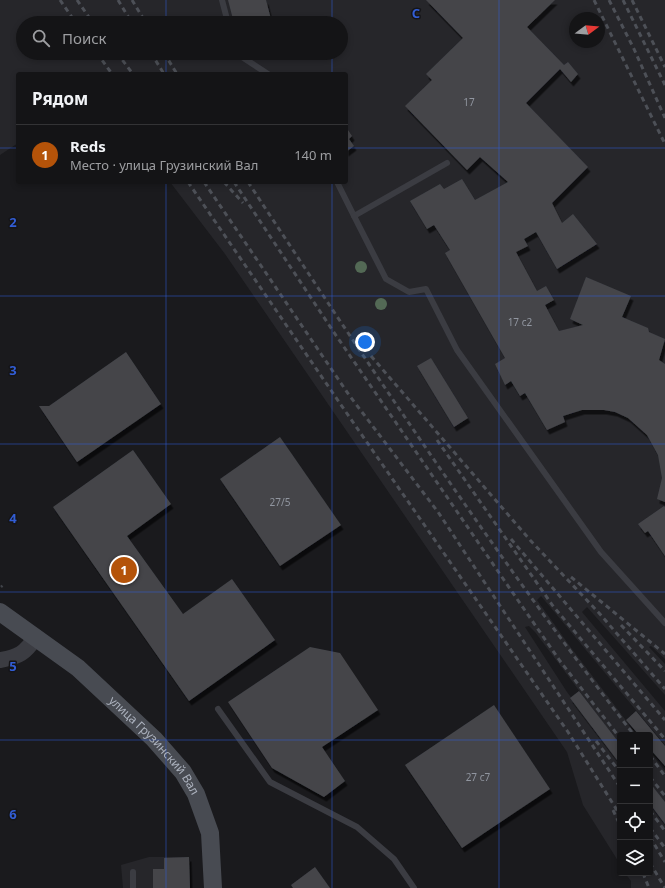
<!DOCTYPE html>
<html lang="ru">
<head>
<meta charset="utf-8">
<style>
  body { margin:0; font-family:"Noto Sans",sans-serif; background:#212123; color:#f1f3f6 }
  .controls { position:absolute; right:12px; bottom:12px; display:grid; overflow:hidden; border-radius:4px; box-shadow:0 2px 6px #0003 }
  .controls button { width:36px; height:36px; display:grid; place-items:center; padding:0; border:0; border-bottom:1px solid #333335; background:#141416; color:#f1f3f6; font:20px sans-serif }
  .compass { position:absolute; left:569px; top:12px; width:36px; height:36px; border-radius:50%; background:#141416; box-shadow:0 2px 6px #0003; rotate:74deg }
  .you { position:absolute; left:365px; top:342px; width:14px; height:14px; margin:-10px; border:3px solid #fff; border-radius:50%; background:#1a73e8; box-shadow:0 0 0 6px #1a73e833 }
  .badge { display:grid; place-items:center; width:26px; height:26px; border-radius:50%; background:#b45309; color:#fff; font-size:13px; font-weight:700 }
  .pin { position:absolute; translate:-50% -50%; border:2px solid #fff; box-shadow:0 1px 4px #0006 }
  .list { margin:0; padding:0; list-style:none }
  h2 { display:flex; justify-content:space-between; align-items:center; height:52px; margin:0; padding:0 16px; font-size:17px }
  h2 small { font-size:13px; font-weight:400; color:#9d9ea1 }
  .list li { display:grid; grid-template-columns:26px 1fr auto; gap:12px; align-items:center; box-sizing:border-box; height:60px; padding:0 16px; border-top:1px solid #333335 }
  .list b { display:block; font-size:15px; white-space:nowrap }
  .list p { margin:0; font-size:13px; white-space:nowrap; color:#9d9ea1 }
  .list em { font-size:13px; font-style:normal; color:#9d9ea1 }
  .icon { flex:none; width:22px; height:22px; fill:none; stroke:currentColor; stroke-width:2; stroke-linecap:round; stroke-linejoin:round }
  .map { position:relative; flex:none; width:665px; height:888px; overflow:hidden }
  .search { position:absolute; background:#141416; box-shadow:0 2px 6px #0003; left:16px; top:16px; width:332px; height:44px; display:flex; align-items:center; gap:10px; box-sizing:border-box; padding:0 14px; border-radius:22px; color:#9d9ea1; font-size:15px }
  .panel { position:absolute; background:#141416; box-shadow:0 2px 6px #0003; left:16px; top:72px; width:332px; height:112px; border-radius:4px }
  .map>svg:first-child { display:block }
</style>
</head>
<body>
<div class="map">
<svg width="665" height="888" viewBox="0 0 665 888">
  <defs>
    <filter id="shadow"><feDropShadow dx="2.5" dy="4.5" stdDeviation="0" flood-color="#0009"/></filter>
  </defs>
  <rect width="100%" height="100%" fill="#1a1a1d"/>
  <g fill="#26262a" fill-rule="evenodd">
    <path d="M0,0H665V659L651,646L649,647L665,664V695L587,607L582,612L665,711V745L541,596L537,600L569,645L637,735H620V745L535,632L529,626L525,627L567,692L620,763V864L583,805L567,752L225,254L170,182H346V74H18V143L0,155ZM575,18H599V42H575ZM23,23H341V53H23Z"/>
    <polygon points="650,752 665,771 665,804 650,784"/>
    <polygon points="650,803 665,823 665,888 631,888 631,881 625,873 650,873"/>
    <polygon points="149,857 189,857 190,888 123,888 121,865"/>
  </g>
  <g fill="#44454a" filter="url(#shadow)">
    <polygon points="228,0 266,0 272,23 234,23"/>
    <polygon points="426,0 555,0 527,27 564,65 568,62 578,74 571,82 560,69 526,103 588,167 552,203 562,223 573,214 597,244 557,269 536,232 524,239 528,246 516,252 537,291 546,286 554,300 545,305 559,331 583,325 570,319 586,277 631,296 622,317 648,328 649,332 665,339 659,360 665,364 665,502 657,499 662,478 658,455 647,435 628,418 615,412 604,410 582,410 563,416 565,422 547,430 525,393 520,396 511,381 505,385 495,364 505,358 445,253 450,250 434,225 427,229 410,201 440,184 444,189 462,179 475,200 508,182 480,157 467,170 405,106 432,80 426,74 463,38"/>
    <polygon points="346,127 352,136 349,139 354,146 346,152"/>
    <polygon points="126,352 161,404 77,462 39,406 49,406"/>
    <polygon points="431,358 468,418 454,427 417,366"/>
    <polygon points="280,437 341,525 280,566 220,479"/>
    <polygon points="133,450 171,504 127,536 183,614 232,579 275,640 189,701 53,507"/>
    <polygon points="664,506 665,507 665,556 648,531 645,533 638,524"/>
    <polygon points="310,647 340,653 378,710 322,747 345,781 324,797 272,768 228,702"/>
    <polygon points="579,691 620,744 620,764 570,698"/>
    <polygon points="494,705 550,789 462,848 405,765"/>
    <polygon points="636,711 665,746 665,766 650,749 650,735 639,735 626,720"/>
    <polygon points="650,783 665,802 665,824 650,804"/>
    <polygon points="189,857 190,888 153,888 153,869 164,869 164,858"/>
    <polygon points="315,867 330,888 293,888 291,885"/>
  </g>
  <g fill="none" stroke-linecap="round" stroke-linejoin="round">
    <polyline stroke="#404349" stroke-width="2.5" stroke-dasharray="2 3" stroke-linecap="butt" points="1,587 4,584"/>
    <g stroke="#3b3c42" stroke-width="6">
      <polyline points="222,0 228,23"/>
      <polyline points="236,53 268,74"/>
      <polyline points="337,182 354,216 447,163"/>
      <polyline points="354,216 386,279 409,292 426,289 457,350 601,552 665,623"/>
      <polyline points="218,709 270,782 357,827 394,859 414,888"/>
      <polyline points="133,872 133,888"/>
    </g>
    <path stroke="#3b3c42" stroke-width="16" d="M0,660C19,657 25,653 36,637"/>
    <path stroke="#484b52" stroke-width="18" id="s1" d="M0,612L78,668L154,739L183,772L196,794L210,833L213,888"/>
    <g stroke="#4d5057" stroke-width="3" stroke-dasharray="5 4" stroke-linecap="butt">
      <polyline points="60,0 76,23"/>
      <polyline points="77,0 93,23"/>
      <polyline points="118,0 132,23"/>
      <polyline points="132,0 146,23"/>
      <polyline points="594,0 665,144"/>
      <polyline points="609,0 634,49 665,118"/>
      <polyline points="623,0 665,85"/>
      <polyline points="632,0 665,67"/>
      <polyline points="97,53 112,74"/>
      <polyline points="117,53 133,74"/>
      <polyline points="151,53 164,74"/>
      <polyline points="164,53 177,74"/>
      <polyline points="188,182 339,402 568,732 620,815"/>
      <polyline points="204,182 349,395 438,512 620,787"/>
      <polyline points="224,182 243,203"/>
      <polyline points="234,182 333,331 506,583 560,661 620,738"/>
      <path d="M248,182C372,370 496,557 634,735"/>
      <polyline points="371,356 530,540 599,613 665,689"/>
      <polyline points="437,440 553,606 665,739"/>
      <polyline points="511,539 665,720"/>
      <polyline points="571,577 665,654"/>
      <polyline points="621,625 665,671"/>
      <polyline points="596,741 620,772"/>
      <polyline points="650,756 665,776"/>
      <polyline points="650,777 665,796"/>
      <polyline points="613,810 620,825"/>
      <polyline points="650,811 665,831"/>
      <polyline points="650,828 665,848"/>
      <polyline points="650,837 665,862"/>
      <polyline points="650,863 665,888"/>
      <polyline points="643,873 649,888"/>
    </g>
  </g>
  <g fill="#536955">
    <circle cx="361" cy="267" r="6"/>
    <circle cx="381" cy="304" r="6"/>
  </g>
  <path fill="none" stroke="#325dd4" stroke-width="1" stroke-opacity="0.55" d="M166,0V23M332,0V23M499,0V888M166,53V74M332,53V74M0,148H18M346,148H665M166,182V888M332,182V888M0,296H665M0,444H665M0,592H665M0,740H620M650,740H665"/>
  <g text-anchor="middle" stroke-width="3" stroke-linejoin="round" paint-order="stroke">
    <g font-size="10" fill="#9196a0">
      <text x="469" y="106">17</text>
      <text x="520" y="326">17 с2</text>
      <text x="280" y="506">27/5</text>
      <text x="478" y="781">27 с7</text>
    </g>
    <g font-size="12" fill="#abb1bd" stroke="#151518">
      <text dy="4" stroke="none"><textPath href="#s1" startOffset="205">улица Грузинский Вал</textPath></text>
    </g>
  </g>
  <g font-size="13" text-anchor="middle" font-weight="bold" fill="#325dd4" stroke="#151518" stroke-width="3" stroke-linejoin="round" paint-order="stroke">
    <text x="416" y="18">C</text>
    <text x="13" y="227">2</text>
    <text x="13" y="375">3</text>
    <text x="13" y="523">4</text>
    <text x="13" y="671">5</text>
    <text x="13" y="819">6</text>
  </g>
</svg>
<div class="controls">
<button>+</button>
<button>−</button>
<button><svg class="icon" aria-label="locate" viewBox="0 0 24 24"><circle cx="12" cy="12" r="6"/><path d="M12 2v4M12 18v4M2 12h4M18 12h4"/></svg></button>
<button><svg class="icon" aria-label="layers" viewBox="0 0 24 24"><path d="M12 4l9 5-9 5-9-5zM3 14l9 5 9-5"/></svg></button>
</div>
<svg class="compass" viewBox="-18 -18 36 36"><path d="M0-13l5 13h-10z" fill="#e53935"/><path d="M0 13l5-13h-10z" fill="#9d9ea1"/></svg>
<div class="you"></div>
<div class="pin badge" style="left:124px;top:570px">1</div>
<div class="search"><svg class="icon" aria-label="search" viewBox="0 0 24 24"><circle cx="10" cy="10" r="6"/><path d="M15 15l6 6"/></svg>Поиск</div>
<section class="panel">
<h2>Рядом<small></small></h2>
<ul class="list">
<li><span class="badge">1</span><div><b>Reds</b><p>Место · улица Грузинский Вал</p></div><em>140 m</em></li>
</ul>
</section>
</div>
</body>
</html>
